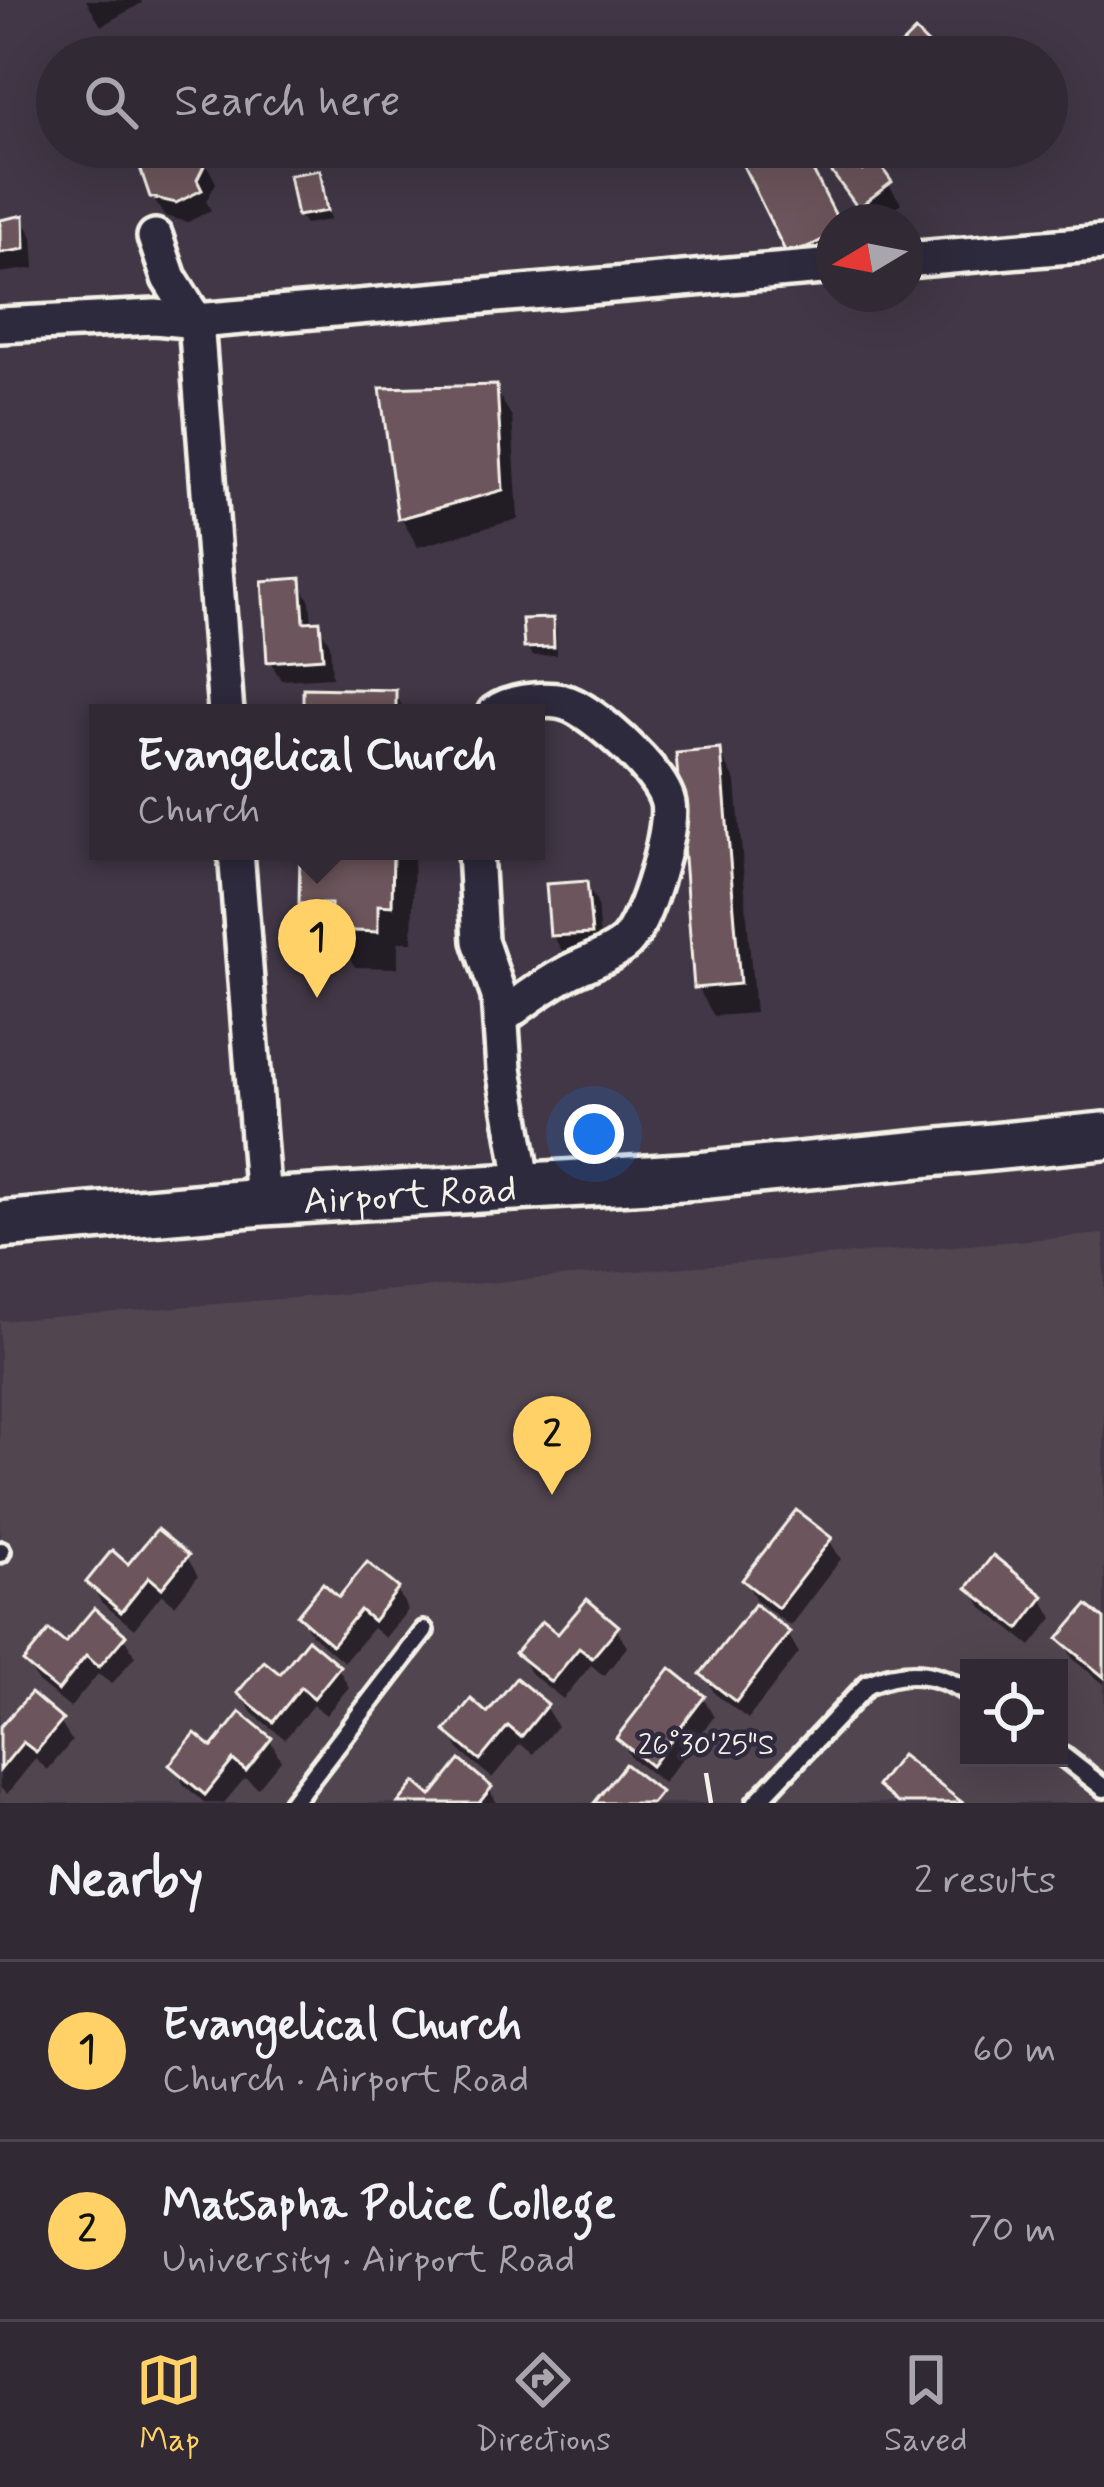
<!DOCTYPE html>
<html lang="en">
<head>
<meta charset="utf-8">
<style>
  body { margin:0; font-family:Mynerve,sans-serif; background:#39313c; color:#f1f3f6 }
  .controls { position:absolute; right:36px; bottom:36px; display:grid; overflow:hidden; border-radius:0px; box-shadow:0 12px 48px #0002 }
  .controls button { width:108px; height:108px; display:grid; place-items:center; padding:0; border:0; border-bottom:3px solid #4c454f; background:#312934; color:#f1f3f6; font:60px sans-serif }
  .compass { position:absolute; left:816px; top:204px; width:108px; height:108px; border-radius:50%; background:#312934; box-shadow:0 12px 48px #0002; rotate:260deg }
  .you { position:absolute; left:594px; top:1134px; width:42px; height:42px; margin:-30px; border:9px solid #fff; border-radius:50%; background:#1a73e8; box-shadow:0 0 0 18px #1a73e833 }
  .badge { display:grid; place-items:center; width:78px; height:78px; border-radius:50%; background:#ffd166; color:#111; font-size:39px; font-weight:700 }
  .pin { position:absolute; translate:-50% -99px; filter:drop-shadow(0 3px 6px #0008) }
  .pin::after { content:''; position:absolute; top:63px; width:42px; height:36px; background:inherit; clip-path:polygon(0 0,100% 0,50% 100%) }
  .popup { position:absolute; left:89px; top:704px; width:456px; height:156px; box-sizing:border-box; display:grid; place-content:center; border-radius:0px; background:#312934; filter:drop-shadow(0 3px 9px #0005); font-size:39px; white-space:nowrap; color:#a8a6ac }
  .popup b { font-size:45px; color:#f1f3f6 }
  .popup::after { content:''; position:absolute; left:50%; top:100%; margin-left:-24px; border:24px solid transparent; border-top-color:#312934 }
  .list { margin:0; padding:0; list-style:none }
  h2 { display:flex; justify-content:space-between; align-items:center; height:156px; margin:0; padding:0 48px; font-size:51px }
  h2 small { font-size:39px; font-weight:400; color:#a8a6ac }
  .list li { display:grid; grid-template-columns:78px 1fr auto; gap:36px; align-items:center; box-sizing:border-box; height:180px; padding:0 48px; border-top:3px solid #4c454f }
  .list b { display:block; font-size:45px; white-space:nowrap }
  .list p { margin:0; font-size:39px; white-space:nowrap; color:#a8a6ac }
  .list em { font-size:39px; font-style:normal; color:#a8a6ac }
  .icon { flex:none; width:66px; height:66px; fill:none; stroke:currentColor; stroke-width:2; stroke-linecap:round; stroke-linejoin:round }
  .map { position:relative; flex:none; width:1104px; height:1803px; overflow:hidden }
  .search { position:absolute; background:#312934; box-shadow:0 12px 48px #0002; left:36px; right:36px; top:36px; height:132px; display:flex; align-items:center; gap:30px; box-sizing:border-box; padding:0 42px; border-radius:66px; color:#a8a6ac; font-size:45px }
  .sheet { height:516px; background:#312934 }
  nav { display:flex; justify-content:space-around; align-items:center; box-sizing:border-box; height:168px; border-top:3px solid #4c454f; background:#312934; font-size:33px; color:#a8a6ac }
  nav a { display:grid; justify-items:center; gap:6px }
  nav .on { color:#ffd166 }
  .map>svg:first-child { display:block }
</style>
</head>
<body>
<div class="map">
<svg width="1104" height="1803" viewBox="0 0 1104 1803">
  <rect width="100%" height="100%" fill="#413746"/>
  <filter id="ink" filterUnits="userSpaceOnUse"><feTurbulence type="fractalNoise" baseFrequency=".00833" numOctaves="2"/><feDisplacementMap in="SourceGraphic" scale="24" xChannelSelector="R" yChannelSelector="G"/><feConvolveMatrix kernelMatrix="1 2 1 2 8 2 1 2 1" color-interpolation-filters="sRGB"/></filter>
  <g filter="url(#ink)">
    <path fill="#514450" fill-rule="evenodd" d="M1104,1234V1803H0V1321ZM969,1668H1059V1758H969Z"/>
    <g fill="#0007">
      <polygon points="86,0 140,0 142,3 101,26"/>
      <polygon points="137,147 198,147 216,183 206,201 211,210 188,222 164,216 152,196"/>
      <polygon points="741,147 797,147 838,222 834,222 834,271 807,284"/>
      <polygon points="814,147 873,147 884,167 879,170 901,203 876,222 868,222"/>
      <polygon points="318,173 330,220 305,224 299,215"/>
      <polygon points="22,218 33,237 35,268 0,273 0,223"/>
      <polygon points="495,388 512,417 518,519 418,547 401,518 383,391"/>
      <polygon points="299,582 310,601 312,624 318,624 330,644 332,677 281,680 270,661"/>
      <polygon points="551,621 556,630 557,655 532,656 527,647"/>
      <polygon points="306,691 395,693 406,713 306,713"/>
      <polygon points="720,752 736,782 755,1013 714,1016 697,987"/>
      <polygon points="303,851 414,851 412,942 398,942 398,968 355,967 340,941 324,940 302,903"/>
      <polygon points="586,884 597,903 601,953 565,955 553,936"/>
      <polygon points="829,1540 841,1559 790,1626 756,1600 745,1580"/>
      <polygon points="187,1557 198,1576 175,1605 162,1594 134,1629 101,1602 90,1582 129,1568"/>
      <polygon points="971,1588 1042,1598 1053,1618 1031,1646 982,1607"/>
      <polygon points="397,1590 408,1610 385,1638 373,1628 344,1662 312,1635 300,1616 339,1602"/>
      <polygon points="1104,1623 1104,1684 1073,1659 1062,1639"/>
      <polygon points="616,1628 627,1647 604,1676 591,1665 563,1699 530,1673 519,1653 558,1638"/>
      <polygon points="788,1634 799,1653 748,1719 715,1694 704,1674"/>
      <polygon points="124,1637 135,1656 112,1684 98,1674 70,1708 38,1682 26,1662 66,1647"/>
      <polygon points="338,1668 349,1687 326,1715 313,1705 285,1739 252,1713 241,1693 280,1678"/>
      <polygon points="703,1698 714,1717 663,1783 631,1758 620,1738"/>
      <polygon points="545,1706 557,1726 533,1754 520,1744 492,1778 460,1751 449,1731 488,1717"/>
      <polygon points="60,1722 72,1741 48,1770 35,1759 7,1794 0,1788 0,1731"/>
      <polygon points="270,1740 281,1760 258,1788 245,1778 224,1803 205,1803 184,1785 173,1766 212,1751"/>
      <polygon points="489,1789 497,1803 402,1803 431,1800"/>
    </g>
    <g fill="#6c545c" stroke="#f4f1e8" stroke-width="3">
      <polygon points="915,31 941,57 908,57 899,47"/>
      <polygon points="201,147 206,162 197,180 202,190 176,203 150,197 133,147"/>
      <polygon points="734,147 801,147 839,222 834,222 834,234 788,257"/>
      <polygon points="813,147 873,147 858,158 863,171 877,161 892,182 858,208"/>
      <polygon points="320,170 327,211 297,216 289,175"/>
      <polygon points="24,215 25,249 0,253 0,220"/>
      <polygon points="497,385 503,490 398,519 380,388"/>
      <polygon points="301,578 304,622 320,621 323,658 267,662 262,581"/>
      <polygon points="553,618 554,647 524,648 522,619"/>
      <polygon points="303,688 396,690 396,713 303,713"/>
      <polygon points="721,749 740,984 694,988 676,753"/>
      <polygon points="300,851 393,851 392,906 378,905 378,932 331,930 331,904 299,904"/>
      <polygon points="587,881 592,934 550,936 546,884"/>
      <polygon points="796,1510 832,1538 778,1608 742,1580"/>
      <polygon points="157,1529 189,1555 162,1588 149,1577 121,1612 86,1582 112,1550 128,1564"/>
      <polygon points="993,1555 1044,1596 1019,1629 967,1588"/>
      <polygon points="367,1562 399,1588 373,1621 360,1610 332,1645 297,1615 323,1583 339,1597"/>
      <polygon points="587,1599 619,1626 592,1658 579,1648 551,1682 515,1653 542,1621 558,1634"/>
      <polygon points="755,1604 790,1632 736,1702 700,1674"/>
      <polygon points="1087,1605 1104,1619 1104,1677 1058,1639"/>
      <polygon points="94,1608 126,1635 99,1667 86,1656 58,1691 23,1662 49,1630 65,1643"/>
      <polygon points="308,1639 340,1666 314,1698 301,1687 273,1722 237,1693 264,1661 280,1674"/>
      <polygon points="670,1668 705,1696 651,1766 616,1738"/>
      <polygon points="516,1678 548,1704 521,1737 508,1726 480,1760 445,1731 471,1699 487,1713"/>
      <polygon points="31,1693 63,1720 36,1752 23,1742 0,1770 0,1727"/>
      <polygon points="240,1712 272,1738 246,1771 233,1760 205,1795 169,1765 195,1733 212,1747"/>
      <polygon points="901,1755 963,1803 898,1803 877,1786"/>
      <polygon points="460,1760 492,1787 479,1803 398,1803 415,1782 431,1796"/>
      <polygon points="625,1764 661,1792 652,1803 594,1803"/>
    </g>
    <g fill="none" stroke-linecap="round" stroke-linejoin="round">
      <defs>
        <g id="lane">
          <polyline points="0,1553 1,1551"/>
          <polyline points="1059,1753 1104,1788"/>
          <polyline points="292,1803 424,1631"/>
          <path d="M756,1803L868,1684C905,1668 935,1671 969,1693"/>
        </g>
        <g id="street">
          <polyline points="155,237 169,278 196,321 226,713"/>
          <polyline points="906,260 1104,243"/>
          <polyline points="0,325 155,317 196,321 834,266"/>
          <path d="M495,713C512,700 554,696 574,706C601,720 662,773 668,803C673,830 646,922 626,942C613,955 586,963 569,972C545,985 523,1001 501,1018"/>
          <polyline points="236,851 263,1202"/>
          <polyline points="475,851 480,941 499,996 504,1069 524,1187"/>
        </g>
        <g id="secondary">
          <path id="s1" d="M0,1225L263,1202L698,1176L1104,1136"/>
        </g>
      </defs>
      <use href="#lane" stroke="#f4f1e8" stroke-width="26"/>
      <use href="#street" stroke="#f4f1e8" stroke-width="42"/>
      <use href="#secondary" stroke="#f4f1e8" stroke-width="54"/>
      <use href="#lane" stroke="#2f2a3d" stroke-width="16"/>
      <use href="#street" stroke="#2f2a3d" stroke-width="33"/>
      <use href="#secondary" stroke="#2f2a3d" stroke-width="45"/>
    </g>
  </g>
  <path fill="none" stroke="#f4f1e8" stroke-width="4.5" d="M706,1773L711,1803"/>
  <g text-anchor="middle" stroke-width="9" stroke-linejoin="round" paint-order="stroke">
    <g font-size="39" fill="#f4f1e8" stroke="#2f2a3d">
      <text dy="14" stroke="none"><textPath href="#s1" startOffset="411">Airport Road</textPath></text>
    </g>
  </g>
  <g font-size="30" text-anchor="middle" fill="#f4f1e8" stroke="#2f2a3d" stroke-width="9" stroke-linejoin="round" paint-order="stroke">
    <text x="706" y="1754">26°30'25"S</text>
  </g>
</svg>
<div class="controls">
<button><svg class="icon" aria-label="locate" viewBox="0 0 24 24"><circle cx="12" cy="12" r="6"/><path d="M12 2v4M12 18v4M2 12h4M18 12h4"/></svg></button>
</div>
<svg class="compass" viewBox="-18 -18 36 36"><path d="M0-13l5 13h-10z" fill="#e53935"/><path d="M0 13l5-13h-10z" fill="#a8a6ac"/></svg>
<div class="you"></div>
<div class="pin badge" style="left:317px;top:998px">1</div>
<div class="popup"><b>Evangelical Church</b>Church</div>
<div class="pin badge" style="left:552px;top:1495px">2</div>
<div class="search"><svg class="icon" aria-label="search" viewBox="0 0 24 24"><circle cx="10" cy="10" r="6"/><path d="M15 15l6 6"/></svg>Search here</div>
</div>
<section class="sheet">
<h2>Nearby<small>2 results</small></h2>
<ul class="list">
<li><span class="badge">1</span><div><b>Evangelical Church</b><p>Church · Airport Road</p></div><em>60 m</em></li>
<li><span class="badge">2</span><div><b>Matsapha Police College</b><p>University · Airport Road</p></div><em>70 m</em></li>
</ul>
</section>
<nav>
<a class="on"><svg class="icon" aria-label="map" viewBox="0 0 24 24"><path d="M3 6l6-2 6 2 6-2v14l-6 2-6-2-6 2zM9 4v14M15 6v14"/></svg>Map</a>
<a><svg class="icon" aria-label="directions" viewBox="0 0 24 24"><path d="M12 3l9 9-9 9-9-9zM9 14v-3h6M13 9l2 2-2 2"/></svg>Directions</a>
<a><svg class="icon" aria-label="saved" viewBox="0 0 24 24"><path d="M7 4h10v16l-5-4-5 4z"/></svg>Saved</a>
</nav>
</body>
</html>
